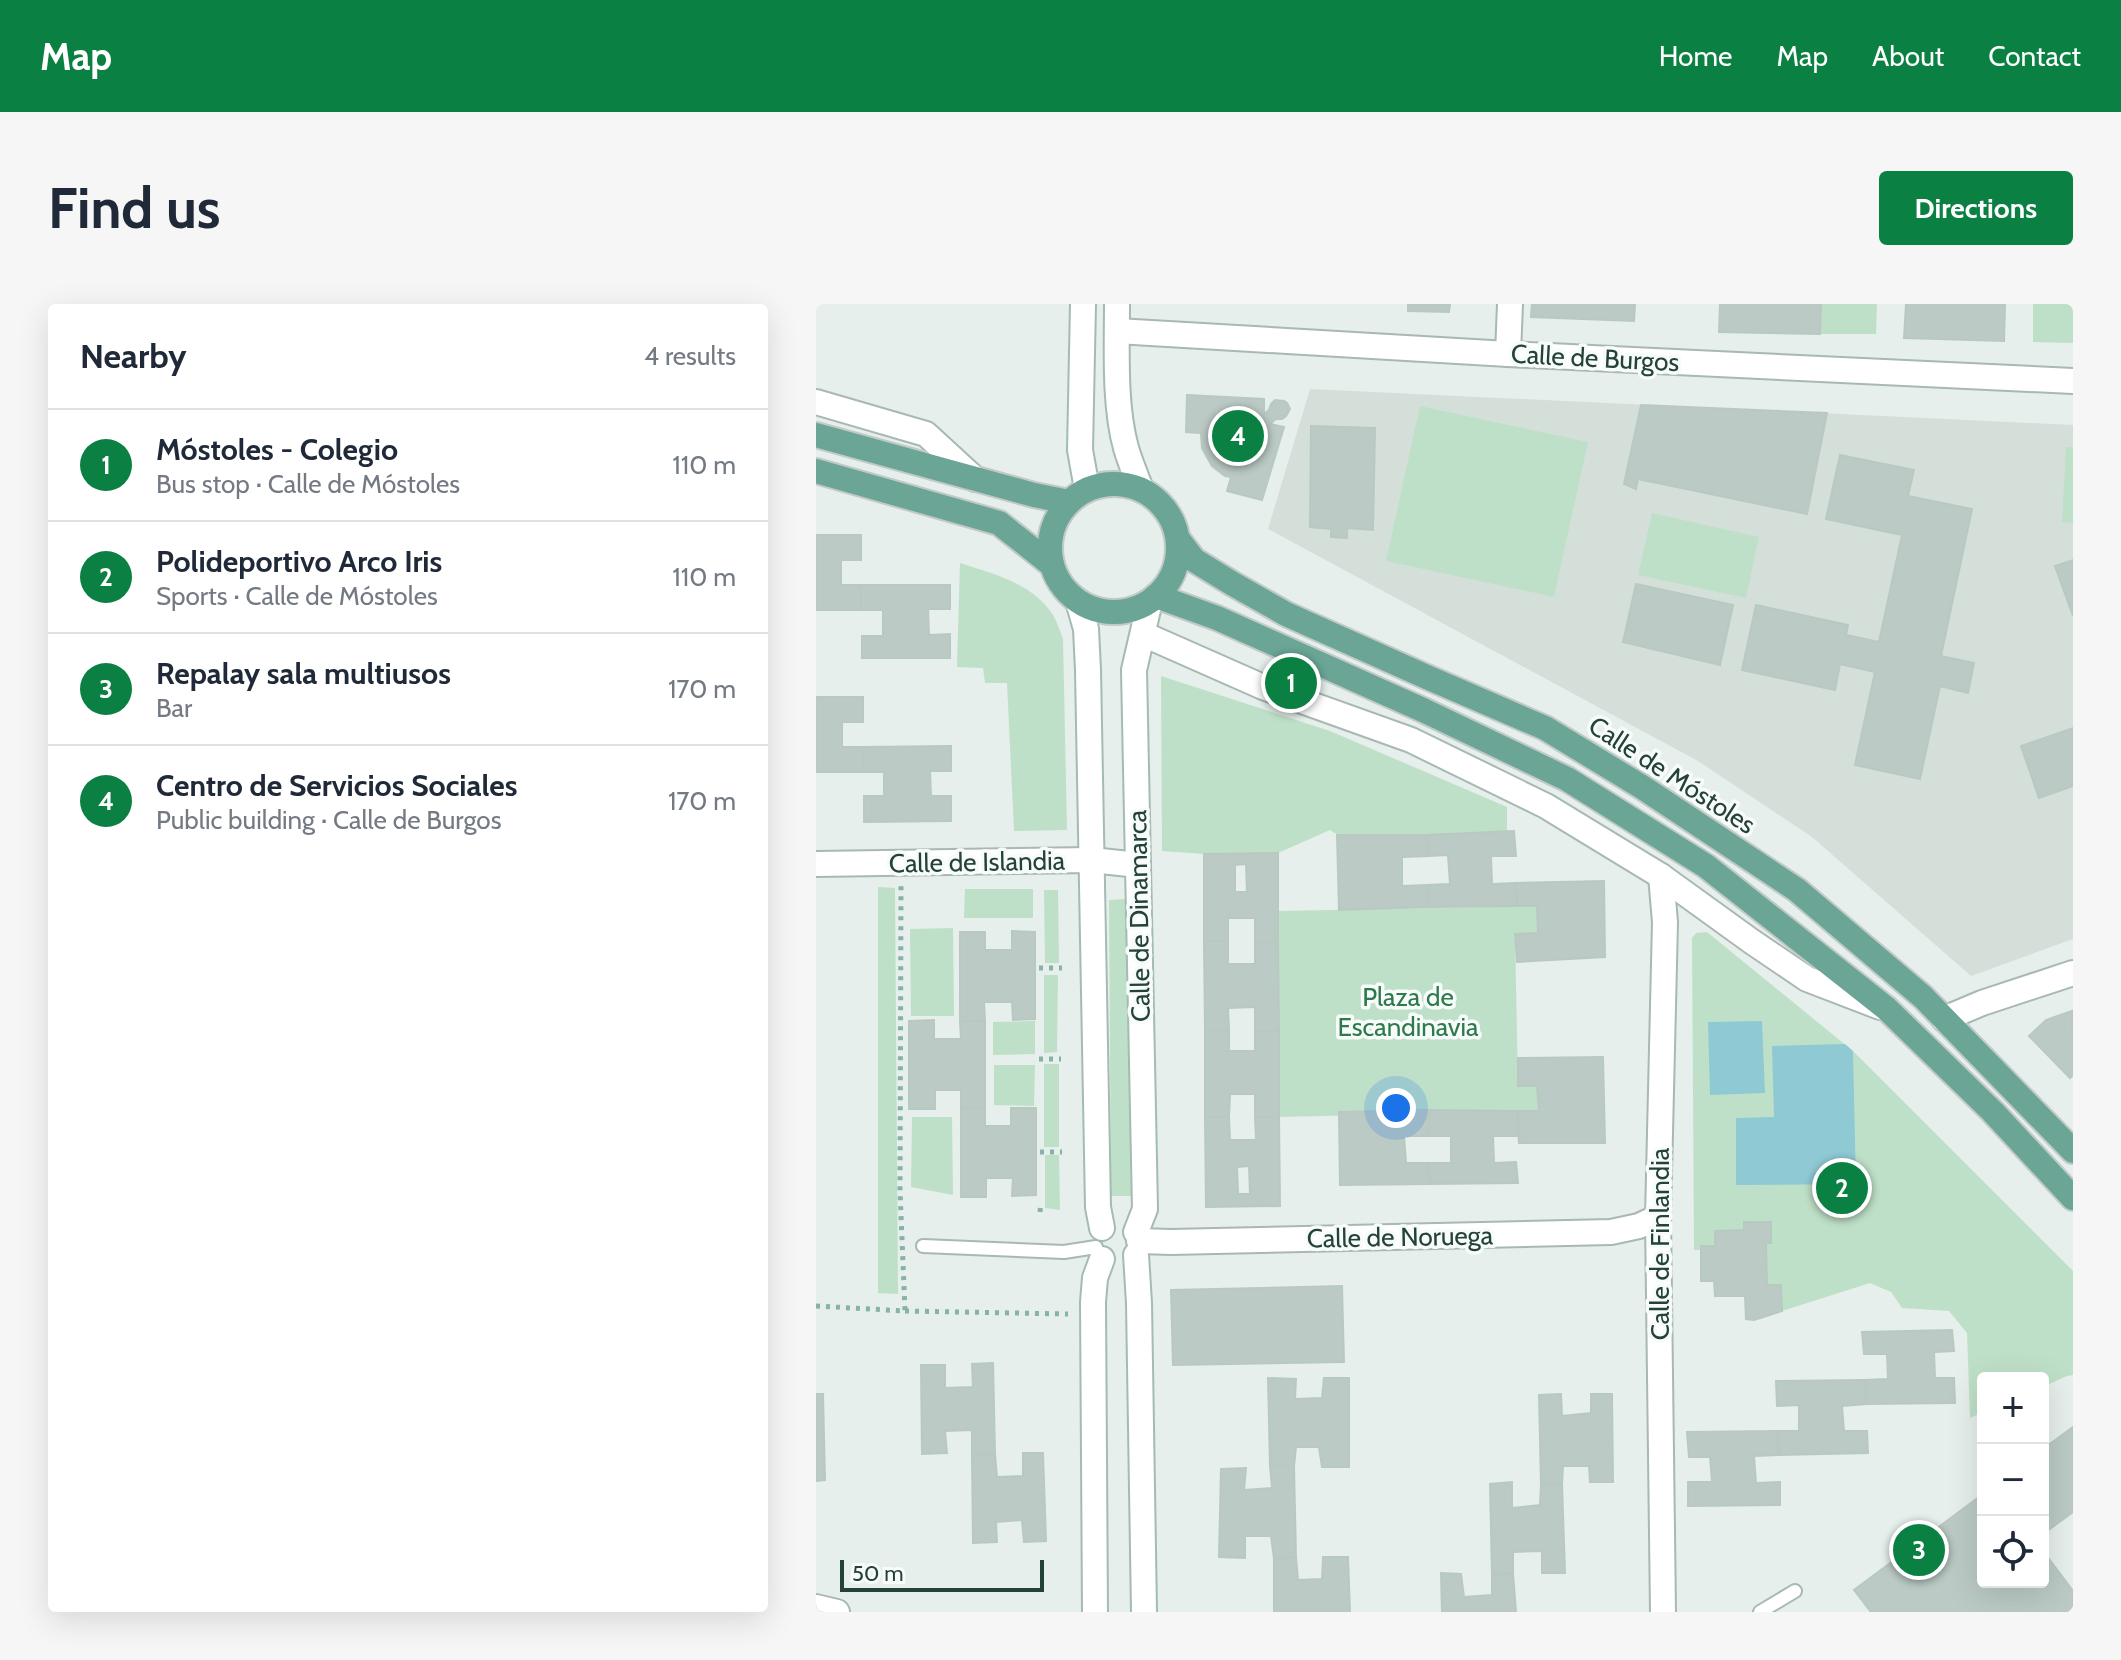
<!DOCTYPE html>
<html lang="en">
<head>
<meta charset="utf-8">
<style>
  body { margin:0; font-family:Cabin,sans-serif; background:#f6f6f7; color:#1f2937 }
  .controls { position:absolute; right:24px; bottom:24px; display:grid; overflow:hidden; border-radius:8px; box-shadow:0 8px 32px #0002 }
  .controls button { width:72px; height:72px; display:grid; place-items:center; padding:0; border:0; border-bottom:2px solid #e0e1e3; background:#fff; color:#1f2937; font:40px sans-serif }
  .scale { position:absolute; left:24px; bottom:20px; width:204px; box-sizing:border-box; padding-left:8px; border:4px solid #24423a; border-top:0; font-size:22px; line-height:28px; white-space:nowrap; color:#24423a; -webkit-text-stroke:6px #f7fbf9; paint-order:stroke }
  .you { position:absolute; left:580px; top:804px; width:28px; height:28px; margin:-20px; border:6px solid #fff; border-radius:50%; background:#1a73e8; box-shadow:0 0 0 12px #1a73e833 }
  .badge { display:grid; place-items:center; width:52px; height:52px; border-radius:50%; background:#0b8043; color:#fff; font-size:26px; font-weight:700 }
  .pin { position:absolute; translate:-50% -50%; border:4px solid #fff; box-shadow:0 2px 8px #0006 }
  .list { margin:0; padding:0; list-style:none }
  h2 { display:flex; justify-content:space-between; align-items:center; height:104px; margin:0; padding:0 32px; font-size:34px }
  h2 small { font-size:26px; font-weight:400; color:#747a83 }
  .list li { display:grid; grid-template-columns:52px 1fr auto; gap:24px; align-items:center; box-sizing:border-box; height:112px; padding:0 32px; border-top:2px solid #e0e1e3 }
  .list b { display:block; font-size:30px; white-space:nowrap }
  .list p { margin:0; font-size:26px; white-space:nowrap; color:#747a83 }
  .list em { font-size:26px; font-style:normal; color:#747a83 }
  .icon { flex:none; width:44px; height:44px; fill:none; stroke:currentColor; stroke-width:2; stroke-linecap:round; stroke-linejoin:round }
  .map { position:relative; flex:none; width:1257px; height:1308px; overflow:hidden; border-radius:8px }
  header { display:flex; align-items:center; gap:48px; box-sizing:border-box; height:112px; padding:0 40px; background:#0b8043; color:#fff }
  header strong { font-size:38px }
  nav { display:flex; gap:44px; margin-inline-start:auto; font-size:28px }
  .intro { display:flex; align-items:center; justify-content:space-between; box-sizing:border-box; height:192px; padding:0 48px }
  h1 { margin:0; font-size:56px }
  .button { padding:20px 36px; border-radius:8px; background:#0b8043; color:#fff; font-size:28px; font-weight:700 }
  main { display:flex; gap:48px; padding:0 48px }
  aside { flex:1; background:#fff; border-radius:8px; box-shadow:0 8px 32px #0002 }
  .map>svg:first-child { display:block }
</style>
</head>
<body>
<header>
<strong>Map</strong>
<nav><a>Home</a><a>Map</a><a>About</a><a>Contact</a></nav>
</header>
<div class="intro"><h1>Find us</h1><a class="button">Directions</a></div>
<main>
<aside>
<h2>Nearby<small>4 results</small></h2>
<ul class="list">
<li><span class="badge">1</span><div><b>Móstoles - Colegio</b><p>Bus stop · Calle de Móstoles</p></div><em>110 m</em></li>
<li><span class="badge">2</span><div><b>Polideportivo Arco Iris</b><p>Sports · Calle de Móstoles</p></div><em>110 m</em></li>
<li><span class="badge">3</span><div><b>Repalay sala multiusos</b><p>Bar</p></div><em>170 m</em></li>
<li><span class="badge">4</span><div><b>Centro de Servicios Sociales</b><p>Public building · Calle de Burgos</p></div><em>170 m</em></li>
</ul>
</aside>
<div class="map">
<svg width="1257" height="1308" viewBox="0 0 1257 1308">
  <rect width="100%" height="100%" fill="#e6efeb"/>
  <polygon fill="#d4dfda" points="494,85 1257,121 1257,635 1155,672 996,533 882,457 452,225"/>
  <g fill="#bfe0c8">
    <polygon points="1005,0 1061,0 1060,30 1004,30"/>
    <polygon points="1217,0 1257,0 1257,39 1217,38"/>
    <polygon points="604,102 772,138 738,293 570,257"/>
    <polygon points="1250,143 1257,143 1257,219 1246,218"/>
    <polygon points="836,209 943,233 930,294 822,271"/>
    <path d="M144,259C178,270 216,279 237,311C241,318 244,327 247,335L251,526L198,527L191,379H169L167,364L141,363Z"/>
    <polygon points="345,372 514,427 691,503 691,527 610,531 522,531 514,526 462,549 388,550 346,547"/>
    <polygon points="62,583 79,584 82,990 62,989"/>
    <polygon points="149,585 217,585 217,614 148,614"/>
    <polygon points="228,586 242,586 243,659 229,659"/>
    <polygon points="311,595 315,892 295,892 293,596"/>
    <polygon points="721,602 722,629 699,630 702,782 721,782 723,807 463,813 462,607"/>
    <polygon points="137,624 138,712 95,712 94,625"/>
    <polygon points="891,628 1037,747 1257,967 1257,1071 1251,1072 1227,1083 1227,1074 1167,1074 1167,1108 1154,1114 1151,1029 1133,1007 1086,1004 1075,988 1054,979 938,1016 930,1015 929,993 899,992 898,978 885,977 885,946 878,946 876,634 880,629"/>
    <polygon points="228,671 242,671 241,748 228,749"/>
    <polygon points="219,717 219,750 177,751 177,718"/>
    <rect x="228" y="760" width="15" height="83"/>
    <polygon points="178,761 219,761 218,802 178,801"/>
    <polygon points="96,813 136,813 137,891 95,883"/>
    <polygon points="229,851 243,851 244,906 229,904"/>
  </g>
  <g fill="#8ec9d4">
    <polygon points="946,717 949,789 894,791 892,718"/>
    <polygon points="1029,740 1037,747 1040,880 920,881 920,814 958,813 956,742"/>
  </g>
  <g fill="#bbcac4" stroke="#b8c9c2" stroke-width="2" fill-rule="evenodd">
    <polygon points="592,0 634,0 633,8 592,7"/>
    <polygon points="716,0 819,0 818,17 715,13"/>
    <polygon points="904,0 1005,0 1004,30 903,28"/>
    <polygon points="1090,0 1189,0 1188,37 1088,34"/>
    <polygon points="371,91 448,95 448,110 453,106 455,100 459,96 468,97 471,99 474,105 470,112 466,115 460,115 454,120 468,123 446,196 411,187 415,173 409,172 396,162 386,144 385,129 370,128"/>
    <polygon points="825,101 1011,109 991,210 822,175 820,185 808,180"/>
    <polygon points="495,122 559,124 557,226 531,224 531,234 515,233 515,225 494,223"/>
    <polygon points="1024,151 1098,166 1092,192 1156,205 1125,352 1158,359 1152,389 1124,382 1104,475 1039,461 1059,368 1024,360 1019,386 926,366 940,301 1032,321 1030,331 1063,338 1086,231 1010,215"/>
    <polygon points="0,231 45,231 45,256 25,256 25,281 45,281 45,306 0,306"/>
    <polygon points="1257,256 1257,312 1239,262"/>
    <polygon points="820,280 917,301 904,361 807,338"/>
    <polygon points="45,281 134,281 134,305 112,305 113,331 134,330 134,354 46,354 46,332 67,332 67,306 45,306"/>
    <polygon points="0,393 47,393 47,418 26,418 26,443 47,443 47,468 0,468"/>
    <polygon points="1257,424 1257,482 1223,494 1205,442"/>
    <polygon points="135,442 135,467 114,467 115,492 135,492 135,517 48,518 48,492 68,492 68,468 47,468 47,443"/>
    <polygon points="698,527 700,552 675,552 676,580 699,579 702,602 613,603 611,581 634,580 632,551 613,552 610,531"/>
    <polygon points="521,531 610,531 613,552 586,553 586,582 611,581 613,603 523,606"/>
    <path d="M462,549V638H439V614H412V637H388V550ZM430,560L431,588H419V561Z"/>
    <polygon points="788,577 789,653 701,658 699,630 722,629 721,602 702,602 699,579"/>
    <polygon points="196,627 219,628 219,715 197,716 196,698 168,698 169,717 144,717 144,628 169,628 169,646 196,646"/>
    <polygon points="388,637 412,637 412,660 439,660 439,638 462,638 463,727 439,727 439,703 412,704 413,726 389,726"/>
    <polygon points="1256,707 1257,771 1254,774 1213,732 1230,716"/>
    <polygon points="118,716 118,735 145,735 144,717 169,717 169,804 145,804 145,786 119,786 119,805 93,805 93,717"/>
    <polygon points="389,726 413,726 413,747 439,747 439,727 463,727 463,813 439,813 439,790 414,790 413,813 389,813"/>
    <polygon points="787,753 789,839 703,839 701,807 723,807 721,782 702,782 702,754"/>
    <polygon points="145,804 169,804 169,822 195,822 195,804 220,804 220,891 196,892 197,874 170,874 170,893 145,893"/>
    <polygon points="612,806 701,807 703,832 677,832 678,859 700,858 702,879 614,880 611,859 635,859 635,832 613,832"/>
    <polygon points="612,806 613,832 588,832 590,859 611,859 614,880 524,881 523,808"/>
    <path d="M389,813H413L414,836H440L439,813H463L464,902L390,903ZM433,862L434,890H422L421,863Z"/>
    <polygon points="928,918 955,918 955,939 950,939 951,981 965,981 966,1007 938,1016 930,1015 929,992 899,992 898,977 885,977 885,942 899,942 899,927 928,926"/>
    <polygon points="526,982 528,1058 357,1061 355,986"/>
    <polygon points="1136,1026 1138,1047 1118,1048 1119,1074 1138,1074 1139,1099 1050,1100 1049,1076 1072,1075 1071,1050 1048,1050 1046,1028"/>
    <polygon points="177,1059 179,1150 156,1151 156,1126 129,1127 131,1149 106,1150 105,1061 129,1061 129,1084 157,1083 156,1060"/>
    <polygon points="452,1074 480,1075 479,1095 506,1094 508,1074 533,1074 533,1163 506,1163 503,1143 480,1143 478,1162 454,1162"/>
    <polygon points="1049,1076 1050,1100 1026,1102 1028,1127 1051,1127 1052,1149 963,1151 961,1127 983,1127 983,1101 961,1102 960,1077"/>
    <polygon points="0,1090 7,1090 9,1176 0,1177"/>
    <polygon points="745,1090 746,1112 775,1109 775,1090 796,1090 797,1178 774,1178 773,1162 747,1162 746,1180 725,1181 723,1091"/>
    <polygon points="1257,1123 1257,1208 1227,1230 1227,1145"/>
    <polygon points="961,1127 963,1151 938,1152 940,1179 964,1178 964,1201 872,1202 872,1178 896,1178 894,1153 873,1153 871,1128"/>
    <polygon points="207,1149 227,1149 230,1237 208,1238 206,1216 180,1218 181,1238 157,1239 156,1151 179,1150 181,1173 207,1172"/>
    <polygon points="454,1162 478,1162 480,1253 458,1255 455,1232 429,1232 429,1254 403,1253 405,1165 430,1164 428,1186 456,1184"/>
    <polygon points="696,1178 696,1204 724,1201 725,1181 746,1180 749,1269 726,1269 726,1247 697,1248 697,1269 676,1271 674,1180"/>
    <polygon points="1167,1190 1167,1278 1227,1278 1227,1247 1257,1287 1257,1308 1055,1308 1038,1286"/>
    <polygon points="480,1253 482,1276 506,1275 507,1253 532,1253 534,1308 458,1308 458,1255"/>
    <polygon points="625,1269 645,1270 648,1293 676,1291 676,1271 697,1269 700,1308 626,1308"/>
  </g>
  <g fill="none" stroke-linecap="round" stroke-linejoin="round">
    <defs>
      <g id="lane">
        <polyline points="107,942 248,948 280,943"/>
        <polyline points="944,1308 979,1287"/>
      </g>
      <g id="street">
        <polyline points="301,27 692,50 1257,77"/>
        <polyline points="692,50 694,0"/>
        <polyline points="0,98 110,130 159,175"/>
        <polyline points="327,330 447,383 595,436 730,502 845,572 935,637 991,675 1064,703"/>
        <polyline points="0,560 276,556 322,561"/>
        <polyline points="845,572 849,618 842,913 847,1308"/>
        <polyline points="1128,715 1166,699 1257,669"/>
        <polyline points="323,937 355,938 795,928 823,922 842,913"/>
        <polyline points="0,1303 21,1308"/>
      </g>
      <g id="secondary">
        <polyline points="267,0 264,146 271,185"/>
        <path d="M301,0C301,44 298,101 310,144C314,158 320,172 325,185"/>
        <polyline points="262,297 270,325 272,366 282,903 286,924"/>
        <polyline points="320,928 329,905 318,366 334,297"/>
        <polyline points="320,951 323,999 328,1308"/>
        <polyline points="279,1308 277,998 279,974 286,955"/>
      </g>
      <g id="primary">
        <polyline points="0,131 218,191 253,198"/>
        <polyline points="0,167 183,219 236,261"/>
        <circle cx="298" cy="244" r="64"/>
        <polyline points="362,235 378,256 417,280 470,310 613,374 729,424 826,483 981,586 1107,693 1257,847"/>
        <polyline points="340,292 401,314 607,406 751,475 890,562 1071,705 1177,808 1257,894"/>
      </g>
    </defs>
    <use href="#lane" stroke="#a8b8b2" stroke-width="16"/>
    <use href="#street" stroke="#a8b8b2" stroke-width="28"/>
    <use href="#secondary" stroke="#a4bbb3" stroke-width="28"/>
    <use href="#primary" stroke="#c2cac8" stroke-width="28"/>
    <g stroke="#86b3a5" stroke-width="5" stroke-dasharray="4 6" stroke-linecap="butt">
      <polyline points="223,664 246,664"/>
      <polyline points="223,755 245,755"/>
      <polyline points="224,848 246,848"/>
      <polyline points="224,908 225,898"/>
      <polyline points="0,1002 89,1007 84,887 85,582"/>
      <polyline points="89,1007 252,1010"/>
    </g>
    <use href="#lane" stroke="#fff" stroke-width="12"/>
    <use href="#street" stroke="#fff" stroke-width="24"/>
    <use href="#secondary" stroke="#fff" stroke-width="24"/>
    <use href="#primary" stroke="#6aa596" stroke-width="24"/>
  </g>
  <g text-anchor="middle" stroke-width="7" stroke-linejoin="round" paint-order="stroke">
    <g font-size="26" fill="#24423a" stroke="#f7fbf9">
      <text transform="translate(779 54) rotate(3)" y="9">Calle de Burgos</text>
      <text transform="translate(856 471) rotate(33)" y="9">Calle de Móstoles</text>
      <text transform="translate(161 558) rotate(-1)" y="9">Calle de Islandia</text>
      <text transform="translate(323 612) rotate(-91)" y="9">Calle de Dinamarca</text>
      <text transform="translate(584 933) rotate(-1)" y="9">Calle de Noruega</text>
      <text transform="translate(844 940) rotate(-90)" y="9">Calle de Finlandia</text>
    </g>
    <g font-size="26" fill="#2d7a4b" stroke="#f7fbf9">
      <text x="592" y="702">Plaza de<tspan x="592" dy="30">Escandinavia</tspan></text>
    </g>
  </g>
</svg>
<div class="controls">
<button>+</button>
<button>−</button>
<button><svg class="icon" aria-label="locate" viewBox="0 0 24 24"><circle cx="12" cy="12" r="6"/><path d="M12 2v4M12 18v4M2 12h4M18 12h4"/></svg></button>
</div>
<div class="scale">50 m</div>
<div class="you"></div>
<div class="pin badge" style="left:475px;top:379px">1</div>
<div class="pin badge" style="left:1026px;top:884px">2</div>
<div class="pin badge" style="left:1103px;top:1246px">3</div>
<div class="pin badge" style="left:422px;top:132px">4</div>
</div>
</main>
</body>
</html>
